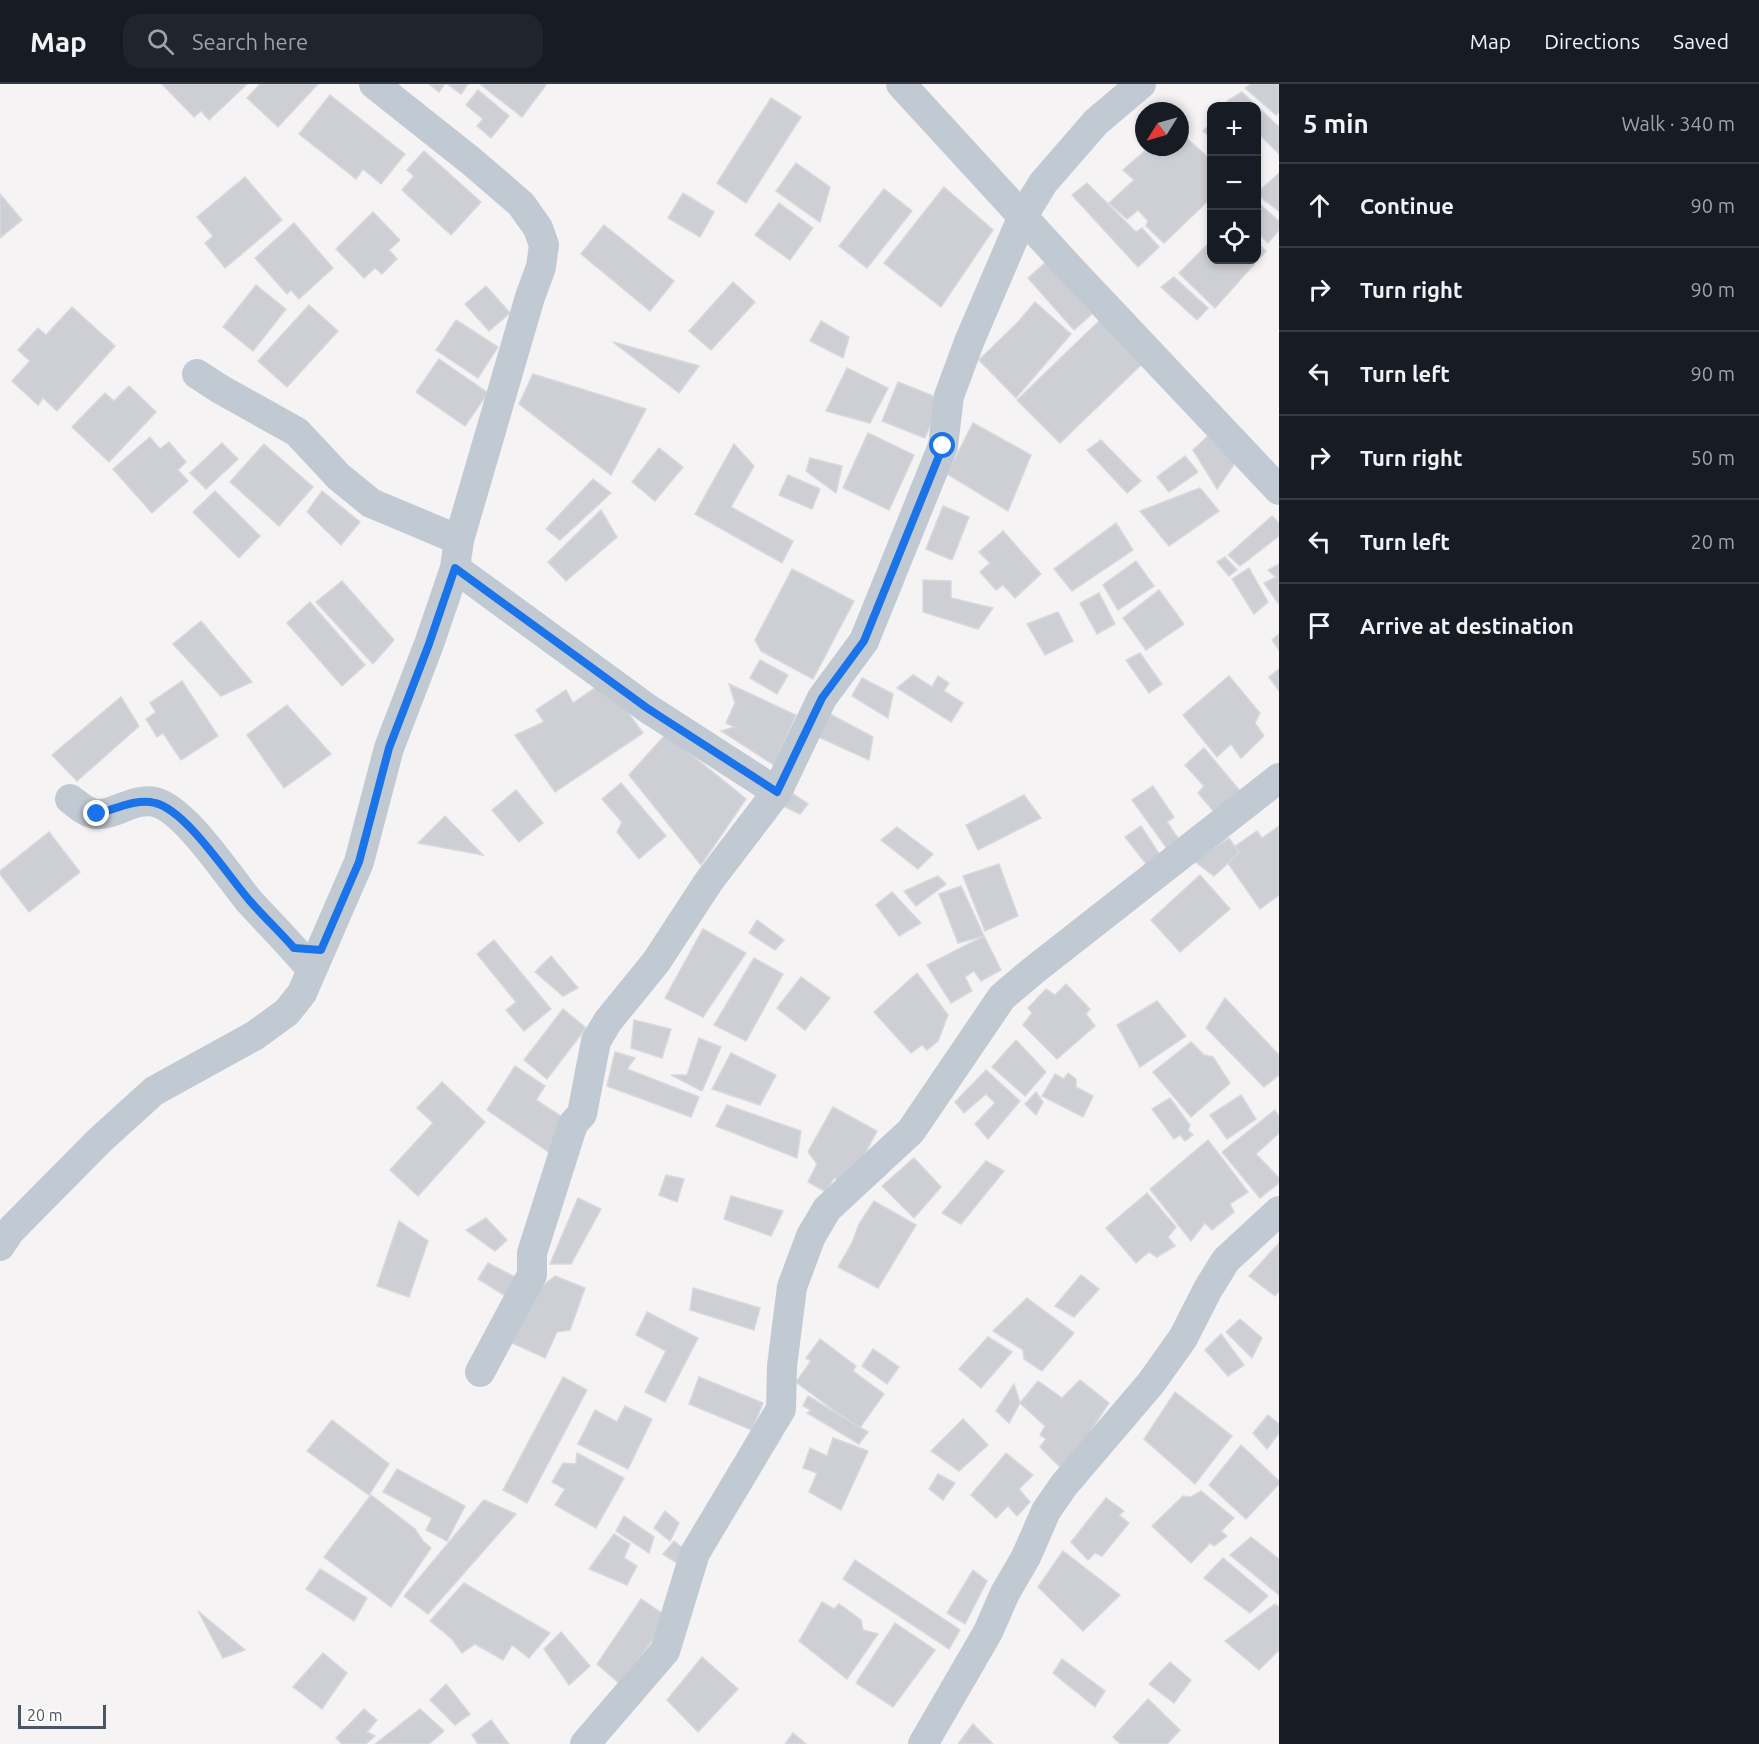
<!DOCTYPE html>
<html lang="en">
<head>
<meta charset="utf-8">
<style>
  body { margin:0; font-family:Ubuntu,sans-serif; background:#20242c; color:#f1f3f6 }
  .controls { position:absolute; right:18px; top:18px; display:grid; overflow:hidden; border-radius:12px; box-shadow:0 3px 9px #0003 }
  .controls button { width:54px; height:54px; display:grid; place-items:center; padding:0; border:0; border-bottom:2px solid #363941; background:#171b24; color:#f1f3f6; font:30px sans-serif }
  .compass { position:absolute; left:1135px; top:18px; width:54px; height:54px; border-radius:50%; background:#171b24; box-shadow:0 3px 9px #0003; rotate:233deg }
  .scale { position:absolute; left:18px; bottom:15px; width:88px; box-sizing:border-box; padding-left:6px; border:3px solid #4a5661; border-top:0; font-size:16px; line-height:21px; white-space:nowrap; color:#4a5661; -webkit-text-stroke:4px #fff; paint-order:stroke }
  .stop { position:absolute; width:18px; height:18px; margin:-14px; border:4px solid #1a73e8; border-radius:50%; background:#fff }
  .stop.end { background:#1a73e8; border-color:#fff; box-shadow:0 2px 6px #0008 }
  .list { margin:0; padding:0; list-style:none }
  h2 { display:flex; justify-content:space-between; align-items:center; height:78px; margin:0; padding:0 24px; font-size:26px }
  h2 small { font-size:20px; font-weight:400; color:#9ea1a6 }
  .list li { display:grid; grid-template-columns:39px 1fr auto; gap:18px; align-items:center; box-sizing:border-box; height:84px; padding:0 24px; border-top:2px solid #363941 }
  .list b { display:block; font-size:22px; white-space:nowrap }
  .list em { font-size:20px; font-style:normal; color:#9ea1a6 }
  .icon { flex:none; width:33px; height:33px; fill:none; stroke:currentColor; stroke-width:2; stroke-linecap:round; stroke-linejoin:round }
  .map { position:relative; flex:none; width:1279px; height:1660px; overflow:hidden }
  header { display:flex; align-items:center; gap:36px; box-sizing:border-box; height:84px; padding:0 30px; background:#171b24; border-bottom:2px solid #363941 }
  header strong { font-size:28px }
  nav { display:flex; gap:33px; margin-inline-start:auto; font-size:21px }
  .search { width:420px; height:54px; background:#20242c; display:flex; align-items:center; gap:15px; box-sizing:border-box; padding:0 21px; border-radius:18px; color:#9ea1a6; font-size:22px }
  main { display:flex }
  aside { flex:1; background:#171b24 }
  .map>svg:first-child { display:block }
</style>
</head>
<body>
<header>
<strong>Map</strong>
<div class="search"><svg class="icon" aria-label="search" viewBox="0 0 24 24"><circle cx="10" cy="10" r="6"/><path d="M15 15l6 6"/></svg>Search here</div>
<nav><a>Map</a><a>Directions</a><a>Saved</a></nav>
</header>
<main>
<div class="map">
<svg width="1279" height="1660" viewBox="0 0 1279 1660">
  <rect width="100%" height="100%" fill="#f5f3f3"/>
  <g fill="#cdcfd5" stroke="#d7d9de" stroke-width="1.5">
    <polygon points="162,0 247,0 209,36 201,27 194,33"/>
    <polygon points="260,0 318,0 278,43 247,14"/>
    <polygon points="429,0 445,0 439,8"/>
    <polygon points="447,0 468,0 461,10"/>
    <polygon points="483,0 545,0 546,1 522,33 481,1"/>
    <polygon points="1251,0 1279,0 1279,28 1276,31 1245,4"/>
    <polygon points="478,6 509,32 491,54 477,42 483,35 466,21"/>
    <polygon points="1242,8 1279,43 1279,70 1256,47 1256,22 1233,22 1227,17"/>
    <polygon points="330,11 405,70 381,100 363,85 356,95 299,50"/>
    <polygon points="771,14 801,33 746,119 717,99"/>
    <polygon points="1212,38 1212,55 1203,47"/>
    <polygon points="1182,50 1212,77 1212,113 1164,159 1146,142 1148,137 1138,126 1127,135 1109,119 1134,96 1123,86 1148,64 1156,72 1167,63 1180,63 1180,52"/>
    <polygon points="424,67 481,118 451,151 402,106 414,92 407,86"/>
    <polygon points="796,79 830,103 820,138 776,107"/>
    <polygon points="1279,89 1279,127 1256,110"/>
    <polygon points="245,93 282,136 225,184 205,159 213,152 197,133"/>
    <polygon points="1087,99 1136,148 1142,144 1159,163 1138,183 1072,111"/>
    <polygon points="944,103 993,146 941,223 884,179"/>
    <polygon points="884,105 912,127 867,184 839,162"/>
    <polygon points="683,109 714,128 700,153 668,134"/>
    <polygon points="0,110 22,136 0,154"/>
    <polygon points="1256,117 1279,137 1279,146 1268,159 1256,148"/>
    <polygon points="779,119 813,144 790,176 755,151"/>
    <polygon points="373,128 400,156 389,166 397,175 382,190 375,184 364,194 336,165"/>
    <polygon points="294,139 333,184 299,215 291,206 287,210 255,174"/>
    <polygon points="604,141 674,197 650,227 581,170"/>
    <polygon points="1212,156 1212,176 1256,176 1256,158 1266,167 1215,224 1179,189"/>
    <polygon points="1046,178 1092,230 1074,246 1028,194"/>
    <polygon points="1174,193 1208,224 1197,236 1161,203"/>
    <polygon points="733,198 755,218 711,266 689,247"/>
    <polygon points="256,201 286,225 253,267 223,243"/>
    <polygon points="486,202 510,229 489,247 465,220"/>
    <polygon points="1035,218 1071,250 1016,314 979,276 1018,238"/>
    <polygon points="309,221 338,247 287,303 258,277"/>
    <polygon points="72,223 115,262 57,327 43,314 38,321 12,297 30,277 18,266 38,244 46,251"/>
    <polygon points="456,236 498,263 478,294 436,266"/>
    <polygon points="1100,236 1141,281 1060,359 1017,316"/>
    <polygon points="821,237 849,253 843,274 810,257"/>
    <polygon points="613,258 699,282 679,309"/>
    <polygon points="439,275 488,309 465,342 416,308"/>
    <polygon points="847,284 888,304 870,339 826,327"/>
    <polygon points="533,290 646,325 611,391 519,320"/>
    <polygon points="898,298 941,315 925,354 882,337"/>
    <polygon points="129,302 156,328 109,378 72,343 105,309 114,317"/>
    <polygon points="973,339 1031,371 1008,427 947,390"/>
    <polygon points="868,349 914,371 889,426 843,404"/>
    <polygon points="1208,352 1236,378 1217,405 1193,366"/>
    <polygon points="150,353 160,365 169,358 186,378 178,386 188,397 152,429 113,385"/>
    <polygon points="1101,356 1141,397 1127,409 1087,366"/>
    <polygon points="222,359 238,375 206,405 190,389"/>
    <polygon points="264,360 313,403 279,442 230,398"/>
    <polygon points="734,360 754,382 731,423 793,457 782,479 695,430"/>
    <polygon points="659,364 683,383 655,417 632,398"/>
    <polygon points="1185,372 1198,388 1169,408 1157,393"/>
    <polygon points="810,374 842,382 836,409 806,387"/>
    <polygon points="788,391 820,405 812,425 779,411"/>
    <polygon points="593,395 611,409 560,456 546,445"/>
    <polygon points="1200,404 1219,427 1169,462 1140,427"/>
    <polygon points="215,407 260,452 239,474 193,428"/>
    <polygon points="322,407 360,438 341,461 307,428"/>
    <polygon points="943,422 969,433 952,476 926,465"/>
    <polygon points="601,426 617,453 566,497 548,478"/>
    <polygon points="1272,432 1279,439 1279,452 1240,482 1228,471"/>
    <polygon points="1116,439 1133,466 1072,507 1054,485"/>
    <polygon points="1003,447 1041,490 1015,514 1003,501 996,506 980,488 990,479 979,468"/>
    <polygon points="1225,473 1237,486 1229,492 1217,478"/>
    <polygon points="1136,477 1154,502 1118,526 1103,501"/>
    <polygon points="1279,480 1279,519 1278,519 1264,499 1276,493 1268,486"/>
    <polygon points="1249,484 1268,518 1254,530 1232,495"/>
    <polygon points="792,485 854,517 813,595 761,567 755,556"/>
    <polygon points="923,496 951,497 951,514 993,524 978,545 923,528"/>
    <polygon points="342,497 394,556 373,580 316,518"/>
    <polygon points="1159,506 1184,540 1146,566 1123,534"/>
    <polygon points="1099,509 1115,540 1097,550 1080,519"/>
    <polygon points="310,518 365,581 342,602 287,539"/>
    <polygon points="1058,528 1073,557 1045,571 1027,540"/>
    <polygon points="201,537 252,598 221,612 173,560"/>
    <polygon points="1279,550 1279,566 1272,556"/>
    <polygon points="1140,569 1162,600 1149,609 1126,576"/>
    <polygon points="760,576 788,591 777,610 750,594"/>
    <polygon points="1279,585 1279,607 1269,593"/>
    <polygon points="913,591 932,603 938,592 949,599 944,607 963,619 951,638 897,604"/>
    <polygon points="1229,592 1260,629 1255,639 1264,652 1241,674 1231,660 1217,673 1183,631"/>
    <polygon points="862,594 893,610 888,634 852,612"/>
    <polygon points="182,597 218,652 181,676 163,649 157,653 146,635 156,628 150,619"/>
    <polygon points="605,597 643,649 555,708 515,651 544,638 536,626 566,606 573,619"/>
    <polygon points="729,600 796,631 774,681 721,647 734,643 726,639 735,619"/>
    <polygon points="121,613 139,642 77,697 52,671"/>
    <polygon points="287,621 331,670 284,704 247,651"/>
    <polygon points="830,630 873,653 869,676 816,652"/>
    <polygon points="666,650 746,715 701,781 629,691"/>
    <polygon points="1204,664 1240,707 1215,729 1198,709 1204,702 1185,681"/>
    <polygon points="621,699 666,752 639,775 617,748 622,738 602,715"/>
    <polygon points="1153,702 1174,733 1167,738 1180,757 1168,766 1132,716"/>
    <polygon points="516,706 543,739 519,758 492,726"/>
    <polygon points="792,709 808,720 800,730 783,722"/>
    <polygon points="1024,711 1041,734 978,766 966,741"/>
    <polygon points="445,732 483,771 418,759"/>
    <polygon points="1141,742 1160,771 1147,781 1125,753"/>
    <polygon points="1279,742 1279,811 1260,825 1227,778 1239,769 1234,763 1257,747 1262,754"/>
    <polygon points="897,743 933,770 918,785 881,756"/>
    <polygon points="49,748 80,788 29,828 0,790 0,787"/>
    <polygon points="1229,754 1239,769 1214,792 1194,777"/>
    <polygon points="999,780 1018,832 985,847 963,792"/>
    <polygon points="1200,791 1230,825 1180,868 1151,836"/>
    <polygon points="938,792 946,800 916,822 904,807"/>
    <polygon points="961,802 984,852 958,859 939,810"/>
    <polygon points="892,808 921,839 899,852 876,821"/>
    <polygon points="757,836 784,856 775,866 749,849"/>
    <polygon points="703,845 746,869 703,933 665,914"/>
    <polygon points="984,852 1001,886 981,897 974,887 965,893 972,907 951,919 927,881"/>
    <polygon points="494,856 551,925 524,947 506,926 516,918 477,870"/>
    <polygon points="551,872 578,904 563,912 535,888"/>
    <polygon points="754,874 783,890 746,957 714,941"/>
    <polygon points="917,889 948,931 938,957 927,966 922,961 911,969 874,928"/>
    <polygon points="801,893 830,914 805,946 777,924"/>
    <polygon points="1066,900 1090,925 1086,930 1095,942 1057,975 1023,941 1032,929 1028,924 1046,905 1055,911"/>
    <polygon points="1225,914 1279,971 1279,991 1264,1003 1206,944"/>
    <polygon points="1157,917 1186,952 1140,983 1117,941"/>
    <polygon points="563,925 586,944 547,995 524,976"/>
    <polygon points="634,936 671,945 662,974 631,964"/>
    <polygon points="699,954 721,963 702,1007 671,991 687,991"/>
    <polygon points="1016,956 1046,988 1025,1012 992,983"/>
    <polygon points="1191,958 1204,971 1213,973 1230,999 1191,1033 1153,988"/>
    <polygon points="615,968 635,974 627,985 699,1013 691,1033 607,1002"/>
    <polygon points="731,969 776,991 760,1021 712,1005"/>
    <polygon points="515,982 545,1002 536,1016 573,1040 553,1071 487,1026"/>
    <polygon points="986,986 1020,1017 988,1055 975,1040 995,1019 986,1010 964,1029 955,1018"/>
    <polygon points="1068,989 1076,995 1076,1003 1093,1012 1083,1033 1042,1012 1055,990 1064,995"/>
    <polygon points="442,998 485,1038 418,1112 390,1086 433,1039 417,1024"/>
    <polygon points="1036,1008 1043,1018 1036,1031 1025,1020"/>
    <polygon points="1241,1011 1256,1035 1227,1055 1210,1031"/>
    <polygon points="1170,1014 1190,1041 1188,1046 1193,1051 1185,1057 1180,1051 1174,1055 1152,1025"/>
    <polygon points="727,1021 801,1047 797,1074 716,1042"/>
    <polygon points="833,1023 877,1047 848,1101 834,1094 826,1108 808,1098 817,1080 808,1068"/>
    <polygon points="1275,1026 1279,1033 1279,1049 1256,1070 1279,1094 1279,1099 1260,1114 1222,1068"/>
    <polygon points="1208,1056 1248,1108 1230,1120 1234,1128 1212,1146 1205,1139 1191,1157 1150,1105"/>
    <polygon points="914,1074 941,1103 914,1134 882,1102"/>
    <polygon points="986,1077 1004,1087 961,1140 942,1129"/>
    <polygon points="666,1091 684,1095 677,1118 659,1111"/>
    <polygon points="1147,1109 1176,1143 1168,1153 1175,1162 1157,1173 1149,1168 1136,1179 1106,1144"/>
    <polygon points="731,1112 783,1127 771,1152 724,1135"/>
    <polygon points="578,1114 601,1125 571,1180 550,1180"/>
    <polygon points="874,1117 916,1141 878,1204 838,1183 852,1159 859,1140"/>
    <polygon points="486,1134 507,1156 495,1167 466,1146"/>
    <polygon points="399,1137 428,1157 409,1213 377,1202"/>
    <polygon points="1279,1159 1279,1207 1275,1212 1249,1192"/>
    <polygon points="488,1179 521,1196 507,1213 478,1195"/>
    <polygon points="1081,1191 1099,1205 1074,1233 1055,1222"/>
    <polygon points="555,1192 585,1204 570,1246 557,1248 545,1274 512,1259 536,1207"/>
    <polygon points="693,1204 760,1224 754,1246 690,1226"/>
    <polygon points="1027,1214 1074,1249 1042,1287 1024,1275 1023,1266 993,1247"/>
    <polygon points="647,1228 698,1254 665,1318 645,1308 666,1267 636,1251"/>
    <polygon points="1240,1235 1262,1254 1252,1274 1226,1248"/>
    <polygon points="1221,1250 1244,1281 1228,1292 1205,1266"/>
    <polygon points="988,1253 1012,1268 981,1304 959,1285"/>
    <polygon points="820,1255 856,1282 853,1287 884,1310 859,1345 796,1298 811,1277 806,1274"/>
    <polygon points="873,1265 899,1283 887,1300 862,1282"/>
    <polygon points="563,1293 587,1306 527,1419 503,1406"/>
    <polygon points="699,1293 763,1319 752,1346 689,1320"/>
    <polygon points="1080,1296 1109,1319 1064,1387 1040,1363 1046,1355 1040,1351 1045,1342 1020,1319 1038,1297 1062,1314"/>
    <polygon points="1014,1300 1020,1319 1009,1339 996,1327"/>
    <polygon points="1175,1308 1232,1352 1195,1400 1144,1355"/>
    <polygon points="808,1312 868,1348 859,1360 807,1329 811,1326 803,1322"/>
    <polygon points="625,1322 652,1335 628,1385 578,1360 595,1326 617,1338"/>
    <polygon points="1268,1331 1279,1340 1279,1349 1267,1365 1253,1349"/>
    <polygon points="963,1335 988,1361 959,1387 931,1367"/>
    <polygon points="332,1336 389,1380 369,1411 307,1367"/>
    <polygon points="833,1354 868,1367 841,1426 809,1408 817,1389 803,1384 810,1364 827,1372"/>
    <polygon points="1241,1361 1279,1397 1279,1400 1246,1435 1209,1401"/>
    <polygon points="577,1369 624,1394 596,1444 555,1421 565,1405 552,1398 563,1379 576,1380"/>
    <polygon points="1006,1369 1033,1391 1019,1405 1030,1418 1017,1432 1008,1422 996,1434 971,1411"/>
    <polygon points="397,1385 465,1422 447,1457 426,1446 432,1434 383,1408"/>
    <polygon points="938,1390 955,1399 943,1416 929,1405"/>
    <polygon points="1201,1407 1234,1434 1221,1447 1227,1452 1214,1462 1210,1459 1191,1479 1152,1442 1183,1412 1191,1413"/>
    <polygon points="371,1411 415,1445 423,1457 431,1464 391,1523 324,1473"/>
    <polygon points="1106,1414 1124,1427 1119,1431 1129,1439 1102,1472 1095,1469 1088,1476 1071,1458"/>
    <polygon points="484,1416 516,1430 428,1530 404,1512"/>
    <polygon points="665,1427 679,1439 670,1457 654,1444"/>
    <polygon points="624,1432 654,1453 649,1469 616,1447"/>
    <polygon points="614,1450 630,1460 624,1474 637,1482 627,1501 589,1485"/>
    <polygon points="1251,1453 1279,1475 1279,1511 1230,1471"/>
    <polygon points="674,1457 686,1467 681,1482 663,1470"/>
    <polygon points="1063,1467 1120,1511 1083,1547 1038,1503"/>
    <polygon points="1223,1474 1268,1512 1250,1529 1204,1494"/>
    <polygon points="855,1476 960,1546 949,1565 843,1495"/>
    <polygon points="320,1485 367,1514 354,1537 306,1505"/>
    <polygon points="973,1486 987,1497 965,1540 947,1529"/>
    <polygon points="464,1499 550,1549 529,1574 512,1561 503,1576 475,1560 462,1569 452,1555 430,1537"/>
    <polygon points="641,1515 669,1534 620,1600 597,1580"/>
    <polygon points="822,1518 834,1525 839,1520 861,1536 863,1546 878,1550 847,1595 799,1557"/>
    <polygon points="1275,1520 1279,1523 1279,1566 1259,1586 1225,1557"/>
    <polygon points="198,1527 245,1566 223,1574"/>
    <polygon points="895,1539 935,1566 893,1623 856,1599"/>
    <polygon points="561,1548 590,1582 569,1601 544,1565"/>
    <polygon points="323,1569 347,1589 322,1625 293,1603"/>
    <polygon points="702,1573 738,1605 698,1648 667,1616"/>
    <polygon points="1062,1575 1105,1607 1095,1623 1053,1589"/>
    <polygon points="1170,1578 1191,1596 1174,1619 1149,1600"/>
    <polygon points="446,1600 470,1630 455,1641 430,1616"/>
    <polygon points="1148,1615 1180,1646 1167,1660 1120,1660 1113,1653"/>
    <polygon points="364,1625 377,1636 367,1648 375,1652 366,1660 342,1660 336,1654"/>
    <polygon points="420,1625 444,1647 429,1660 375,1660"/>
    <polygon points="491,1636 509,1660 478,1660 472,1651"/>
    <polygon points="973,1640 993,1660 958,1660"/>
    <polygon points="793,1649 806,1660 785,1660"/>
  </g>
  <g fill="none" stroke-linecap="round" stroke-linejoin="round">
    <g stroke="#c1cad2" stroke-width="30">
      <polyline points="901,0 1077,192 1279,406"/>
      <polyline points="197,290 220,305 297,348 339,393 371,419 459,456"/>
      <polyline points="455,484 647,624 777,708"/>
      <path d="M70,715C77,720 87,730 97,730C116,731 134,713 155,718C186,726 228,792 249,817C270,840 291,861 311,885"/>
      <polyline points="0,1162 10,1147 100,1056 154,1007 254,952 287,928 302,909 359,778 389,664 429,560 455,484 459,456 530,213 541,183 544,161 538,144 521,120 471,77 374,0"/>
      <polyline points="480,1288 532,1191 532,1169 573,1040 582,1030 596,957 608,937 656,878 709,797 777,708 822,614 864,557 943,362 949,312 969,258 1023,132 1043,99 1096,38 1141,0"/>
      <polyline points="585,1660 665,1567 695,1469 781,1325 782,1282 792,1203 811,1152 827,1125 911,1047 1002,913 1034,886 1279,694"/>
      <polyline points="923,1660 988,1548 1005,1509 1026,1473 1046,1427 1064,1401 1151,1299 1183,1254 1208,1205 1226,1176 1279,1127"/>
    </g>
  </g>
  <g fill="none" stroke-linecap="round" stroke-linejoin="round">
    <path stroke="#1a73e8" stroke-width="8" d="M97,730C115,725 137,714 155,719C186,726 228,792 250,817C264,833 280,848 294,864L321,866L359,778L389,664L429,560L455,484L647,624L777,708L822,614L864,557L943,362"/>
  </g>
</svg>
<div class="controls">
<button>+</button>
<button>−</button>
<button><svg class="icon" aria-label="locate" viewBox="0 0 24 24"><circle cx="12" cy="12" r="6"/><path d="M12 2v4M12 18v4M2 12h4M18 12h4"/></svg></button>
</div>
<svg class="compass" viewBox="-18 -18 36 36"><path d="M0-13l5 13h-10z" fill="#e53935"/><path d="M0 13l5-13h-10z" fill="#9ea1a6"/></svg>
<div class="scale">20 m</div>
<div class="stop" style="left:943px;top:362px"></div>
<div class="stop end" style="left:97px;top:730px"></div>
</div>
<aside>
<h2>5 min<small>Walk · 340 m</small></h2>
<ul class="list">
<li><svg class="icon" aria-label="ahead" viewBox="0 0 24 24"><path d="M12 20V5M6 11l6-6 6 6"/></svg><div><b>Continue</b></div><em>90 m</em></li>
<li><svg class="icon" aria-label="right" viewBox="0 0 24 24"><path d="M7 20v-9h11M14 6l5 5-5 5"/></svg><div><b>Turn right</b></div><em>90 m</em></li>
<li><svg class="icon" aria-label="left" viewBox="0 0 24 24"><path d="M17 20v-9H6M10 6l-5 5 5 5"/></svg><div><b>Turn left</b></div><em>90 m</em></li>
<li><svg class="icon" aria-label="right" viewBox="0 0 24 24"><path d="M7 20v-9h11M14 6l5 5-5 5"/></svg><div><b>Turn right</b></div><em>50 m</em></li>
<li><svg class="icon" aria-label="left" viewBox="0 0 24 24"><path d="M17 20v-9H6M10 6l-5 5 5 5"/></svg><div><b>Turn left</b></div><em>20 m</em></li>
<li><svg class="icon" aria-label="arrive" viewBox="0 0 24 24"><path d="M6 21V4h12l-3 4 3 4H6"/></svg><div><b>Arrive at destination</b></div></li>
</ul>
</aside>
</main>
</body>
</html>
